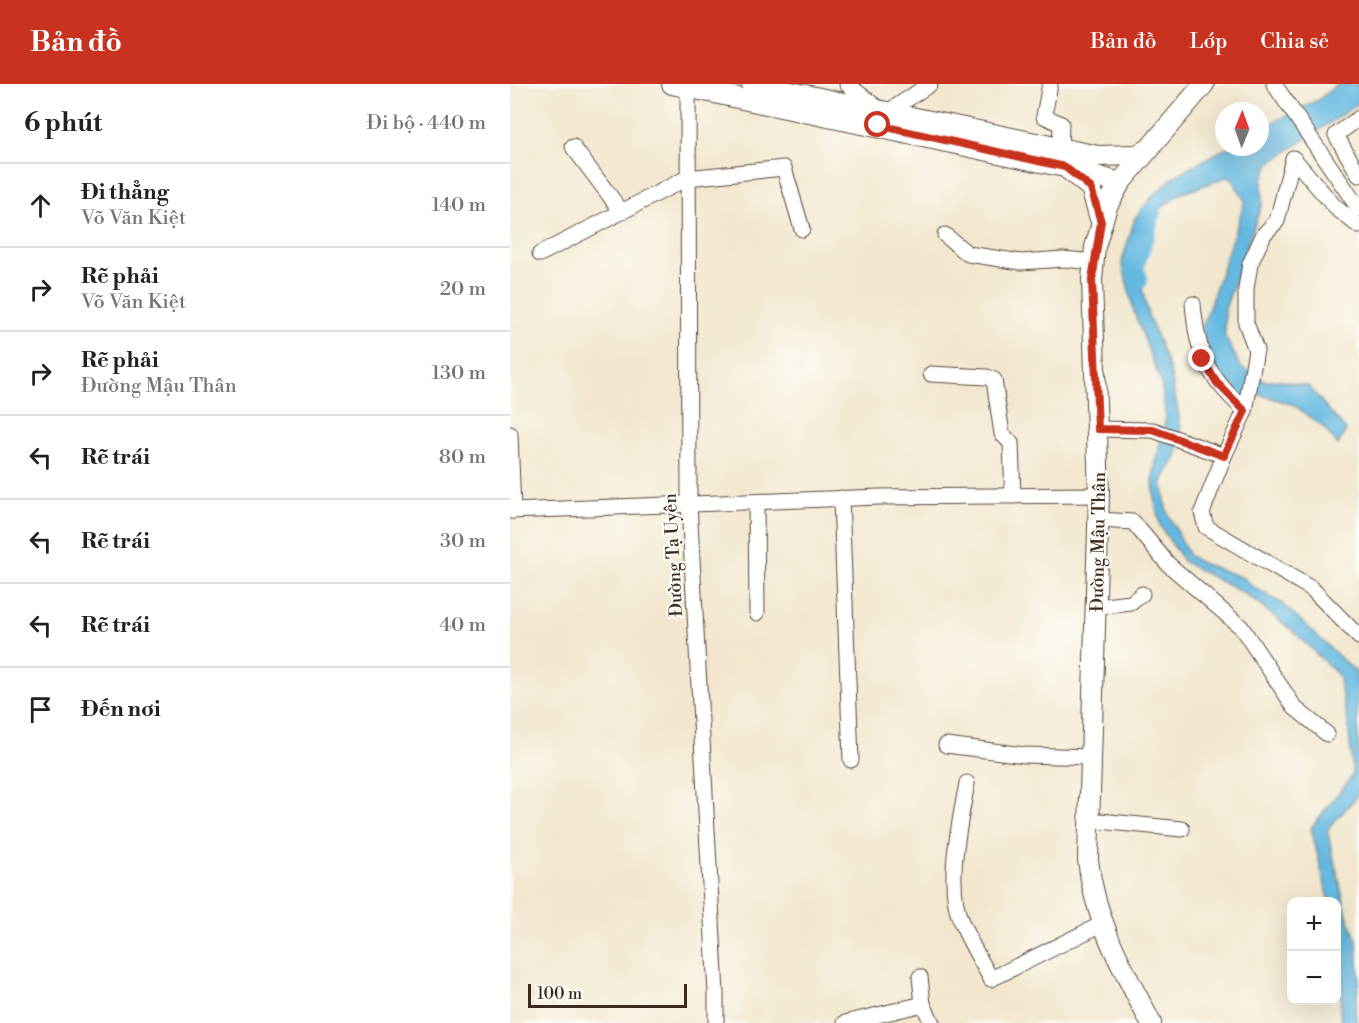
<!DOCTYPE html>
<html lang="vi">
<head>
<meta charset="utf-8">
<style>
  body { margin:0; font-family:"Libre Bodoni",serif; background:#f6f6f6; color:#202124 }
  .controls { position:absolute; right:18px; bottom:18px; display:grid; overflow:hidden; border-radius:12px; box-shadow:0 6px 24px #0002 }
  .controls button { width:54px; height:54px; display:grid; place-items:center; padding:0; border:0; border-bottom:2px solid #e0e0e0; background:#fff; color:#202124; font:30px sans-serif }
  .compass { position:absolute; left:705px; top:18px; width:54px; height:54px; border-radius:50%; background:#fff; box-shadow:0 6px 24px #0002; rotate:1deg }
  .scale { position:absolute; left:18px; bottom:15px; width:159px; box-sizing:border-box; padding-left:6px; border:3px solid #3b2a1e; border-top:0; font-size:16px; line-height:21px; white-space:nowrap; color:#3b2a1e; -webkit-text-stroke:4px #fdfcf7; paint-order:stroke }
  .stop { position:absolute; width:18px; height:18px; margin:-14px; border:4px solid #c8321e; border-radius:50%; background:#fff }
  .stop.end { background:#c8321e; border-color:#fff; box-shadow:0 2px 6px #0008 }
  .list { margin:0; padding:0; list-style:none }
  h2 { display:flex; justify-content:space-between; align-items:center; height:78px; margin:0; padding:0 24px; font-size:26px }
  h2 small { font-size:20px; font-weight:400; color:#757577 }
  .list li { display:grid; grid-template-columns:39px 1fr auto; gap:18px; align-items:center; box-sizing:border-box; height:84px; padding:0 24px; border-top:2px solid #e0e0e0 }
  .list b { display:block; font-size:22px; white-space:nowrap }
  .list p { margin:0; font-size:20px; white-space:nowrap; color:#757577 }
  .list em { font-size:20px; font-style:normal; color:#757577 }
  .icon { flex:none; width:33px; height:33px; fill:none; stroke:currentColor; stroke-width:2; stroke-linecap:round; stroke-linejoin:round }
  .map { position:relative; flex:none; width:849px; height:939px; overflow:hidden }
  header { display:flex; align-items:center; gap:36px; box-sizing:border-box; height:84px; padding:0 30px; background:#c8321e; color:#fff }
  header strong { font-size:28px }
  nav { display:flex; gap:33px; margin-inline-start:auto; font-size:21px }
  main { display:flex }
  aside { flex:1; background:#fff }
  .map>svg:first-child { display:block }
</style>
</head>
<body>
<header>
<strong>Bản đồ</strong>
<nav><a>Bản đồ</a><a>Lớp</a><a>Chia sẻ</a></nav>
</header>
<main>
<aside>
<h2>6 phút<small>Đi bộ · 440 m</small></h2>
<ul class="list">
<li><svg class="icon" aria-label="ahead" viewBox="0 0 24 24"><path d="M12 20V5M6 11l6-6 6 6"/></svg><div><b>Đi thẳng</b><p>Võ Văn Kiệt</p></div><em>140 m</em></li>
<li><svg class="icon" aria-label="right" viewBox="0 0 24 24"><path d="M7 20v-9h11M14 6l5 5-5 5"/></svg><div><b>Rẽ phải</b><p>Võ Văn Kiệt</p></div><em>20 m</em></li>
<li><svg class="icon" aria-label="right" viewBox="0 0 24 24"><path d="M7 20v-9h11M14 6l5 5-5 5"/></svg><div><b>Rẽ phải</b><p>Đường Mậu Thân</p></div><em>130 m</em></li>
<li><svg class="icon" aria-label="left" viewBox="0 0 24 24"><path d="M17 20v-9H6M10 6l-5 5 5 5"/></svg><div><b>Rẽ trái</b></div><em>80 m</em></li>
<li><svg class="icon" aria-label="left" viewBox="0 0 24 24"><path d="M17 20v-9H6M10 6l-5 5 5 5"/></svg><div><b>Rẽ trái</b></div><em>30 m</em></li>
<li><svg class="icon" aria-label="left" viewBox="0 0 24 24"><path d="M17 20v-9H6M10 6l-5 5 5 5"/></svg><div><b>Rẽ trái</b></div><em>40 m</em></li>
<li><svg class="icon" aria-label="arrive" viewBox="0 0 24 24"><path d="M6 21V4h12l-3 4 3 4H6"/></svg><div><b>Đến nơi</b></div></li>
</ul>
</aside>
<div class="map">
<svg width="849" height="939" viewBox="0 0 849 939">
  <rect width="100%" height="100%" fill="#fdfcf7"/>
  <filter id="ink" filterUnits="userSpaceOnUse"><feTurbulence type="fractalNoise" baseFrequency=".0167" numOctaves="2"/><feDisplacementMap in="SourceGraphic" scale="12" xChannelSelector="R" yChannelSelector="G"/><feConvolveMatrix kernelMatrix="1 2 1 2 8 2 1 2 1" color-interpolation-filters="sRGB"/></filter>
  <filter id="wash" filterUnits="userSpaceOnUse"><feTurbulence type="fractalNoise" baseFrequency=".008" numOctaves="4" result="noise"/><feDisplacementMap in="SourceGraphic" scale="24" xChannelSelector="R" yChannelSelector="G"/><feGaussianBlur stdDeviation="1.35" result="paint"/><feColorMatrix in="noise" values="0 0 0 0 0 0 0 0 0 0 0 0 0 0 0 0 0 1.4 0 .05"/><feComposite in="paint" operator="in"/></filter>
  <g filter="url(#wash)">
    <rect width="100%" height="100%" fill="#f2e7ce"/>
    <polygon fill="#65b9e1" stroke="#507280" stroke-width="1.5" points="828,0 849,0 849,19 760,79 752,95 752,119 715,225 715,253 731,283 756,297 769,296 798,302 836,346 828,361 813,343 784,321 752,311 733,314 714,303 701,277 692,245 735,117 720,92 670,110 650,125 628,165 628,187 638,231 660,286 671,343 668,371 652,398 657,428 679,472 691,479 734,494 740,501 773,520 847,589 849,710 817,746 837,831 847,857 849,895 845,928 849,939 832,939 830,928 833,874 827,846 826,818 819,817 801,744 843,691 838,638 828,591 782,546 735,510 674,478 650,442 644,414 643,392 656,333 651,299 624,228 612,178 625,134 643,112 665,92 718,63 750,63 750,45 808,16"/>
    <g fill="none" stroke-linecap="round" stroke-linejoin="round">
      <polyline stroke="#65b9e1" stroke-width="20" points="628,196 624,184 641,129"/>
    </g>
  </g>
  <g filter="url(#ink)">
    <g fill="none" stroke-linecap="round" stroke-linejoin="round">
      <defs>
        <g id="minor">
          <polyline points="178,0 179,420 206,909 206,939"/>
          <polyline points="337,0 370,26"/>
          <polyline points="540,0 534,32 551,40 550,64"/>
          <polyline points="764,0 849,125"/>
          <polyline points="378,28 420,0"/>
          <polyline points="849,34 826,51 849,91"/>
          <polyline points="63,63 112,128"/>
          <polyline points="435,151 458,170 511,178 553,175 584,178"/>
          <polyline points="30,170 177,94 274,84 292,145"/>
          <path d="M683,220C688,274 696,289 735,327"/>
          <polyline points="421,290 477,293 484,296 492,350 501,359 503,412"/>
          <polyline points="588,345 643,346 714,372 735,327 746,266 736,239 736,205 740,180 754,150 767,137 783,74 825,123 849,142"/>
          <polyline points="0,350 3,427"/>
          <polyline points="714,372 692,428 696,443 802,505 849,553"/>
          <polyline points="331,414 341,676"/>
          <polyline points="246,418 247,529"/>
          <polyline points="0,427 369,413 589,411"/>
          <polyline points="588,436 623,438 658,480 731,543 785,624 817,650"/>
          <polyline points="587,523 621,519 632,510"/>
          <polyline points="436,661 515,671 581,673"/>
          <path d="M457,699C450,739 435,798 451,838C459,857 471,877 481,895L592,840"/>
          <polyline points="579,736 672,745"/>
          <polyline points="410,893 413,920"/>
          <polyline points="335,939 413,920 422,939"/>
        </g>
        <g id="major">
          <polyline points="162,0 555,83 581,104 591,138"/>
          <polyline points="242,0 588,72 626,71 640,65"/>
          <polyline points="564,85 610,99"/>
          <path d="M641,939C613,885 585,838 578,776L589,411L582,196L585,163L597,122L610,99L694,0"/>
        </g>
      </defs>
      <use href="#minor" stroke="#564638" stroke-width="17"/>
      <use href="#major" stroke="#564638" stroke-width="22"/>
      <use href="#minor" stroke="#fff" stroke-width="15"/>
      <use href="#major" stroke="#fff" stroke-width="20"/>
    </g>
  </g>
  <g fill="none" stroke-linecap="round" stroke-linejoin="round" filter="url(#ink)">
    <polyline stroke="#c8321e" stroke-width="8" points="368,41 555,83 581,104 591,138 582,196 588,345 643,346 714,372 735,327 707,299 692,275"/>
  </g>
  <g text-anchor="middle" stroke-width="4.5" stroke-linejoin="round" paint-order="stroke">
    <g font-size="18" fill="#3b2a1e" stroke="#fdfcf7">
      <text transform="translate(588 458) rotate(-89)" y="6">Đường Mậu Thân</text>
      <text transform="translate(163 471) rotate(-93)" y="6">Đường Tạ Uyên</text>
    </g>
  </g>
</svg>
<div class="controls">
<button>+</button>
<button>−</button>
</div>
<svg class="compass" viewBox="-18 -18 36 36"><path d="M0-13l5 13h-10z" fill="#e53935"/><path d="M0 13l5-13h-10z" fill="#757577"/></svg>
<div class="scale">100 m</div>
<div class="stop" style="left:368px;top:41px"></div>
<div class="stop end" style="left:692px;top:275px"></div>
</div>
</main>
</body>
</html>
